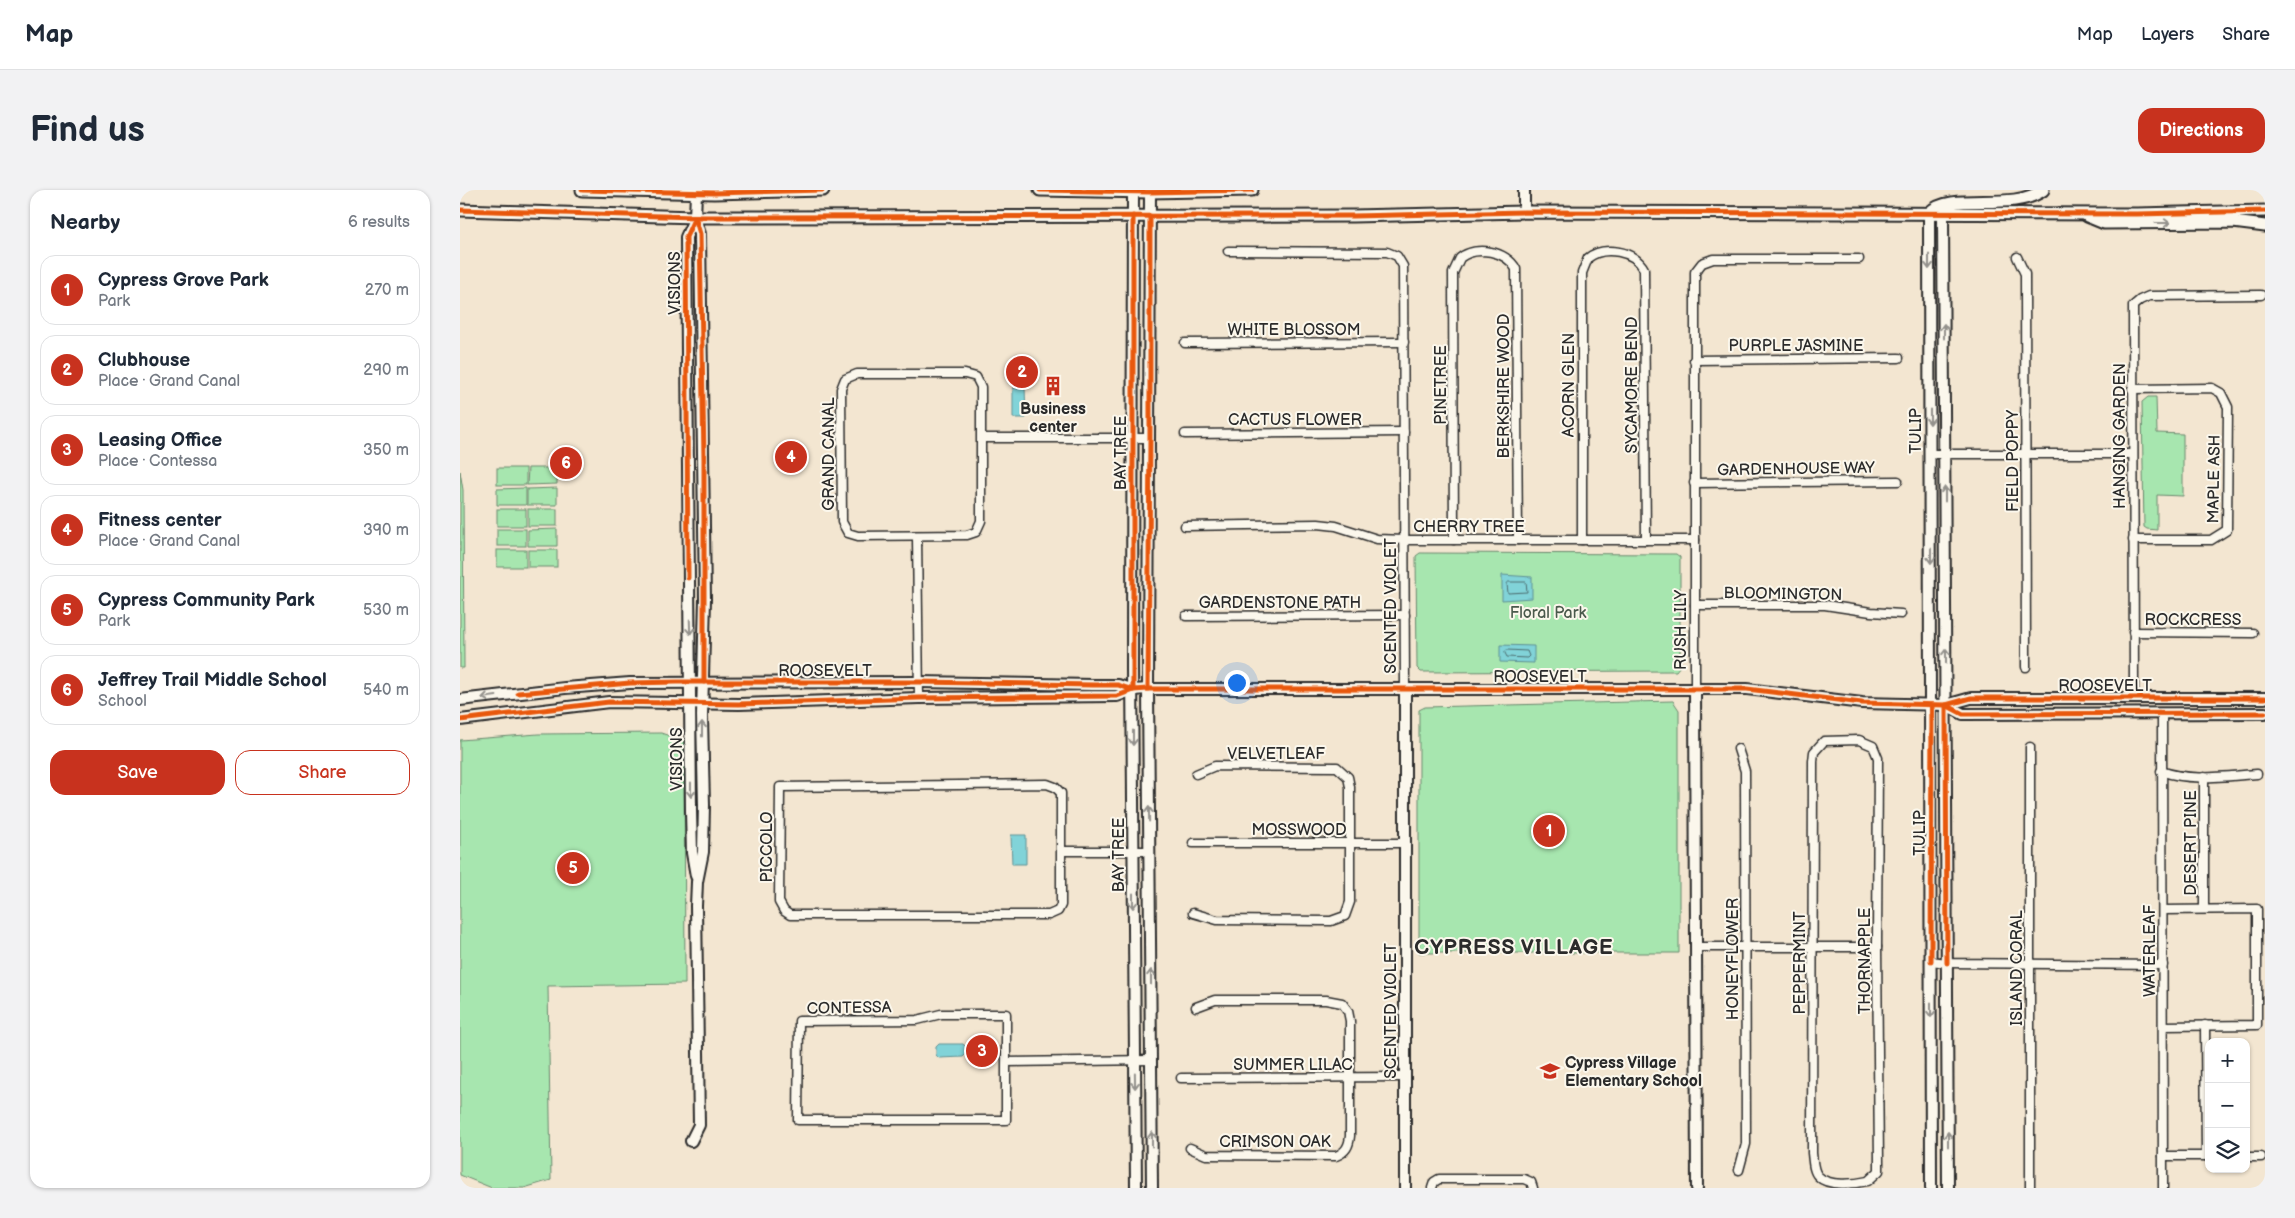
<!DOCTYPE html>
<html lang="en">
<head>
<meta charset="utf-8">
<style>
  body { margin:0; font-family:"Balsamiq Sans",sans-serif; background:#f2f2f3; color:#1f2937 }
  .controls { position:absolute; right:15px; bottom:15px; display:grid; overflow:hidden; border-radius:10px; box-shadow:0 1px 4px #0004 }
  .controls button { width:45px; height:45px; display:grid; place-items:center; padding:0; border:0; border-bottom:1px solid #e0e1e3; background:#fff; color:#1f2937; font:25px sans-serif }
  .you { position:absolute; left:776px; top:492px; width:18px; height:18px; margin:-12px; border:4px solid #fff; border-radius:50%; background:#1a73e8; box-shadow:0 0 0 8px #1a73e833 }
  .badge { display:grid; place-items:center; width:32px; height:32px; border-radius:50%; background:#c8321e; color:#fff; font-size:16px; font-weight:700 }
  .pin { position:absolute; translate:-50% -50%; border:2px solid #fff; box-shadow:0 1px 5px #0006 }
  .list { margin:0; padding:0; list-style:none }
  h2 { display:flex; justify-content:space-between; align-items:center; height:65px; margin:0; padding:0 20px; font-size:21px }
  h2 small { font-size:16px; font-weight:400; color:#747a83 }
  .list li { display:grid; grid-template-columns:32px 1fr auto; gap:15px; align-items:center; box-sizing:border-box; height:70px; margin:0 10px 10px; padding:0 10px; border:1px solid #e0e1e3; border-radius:15px }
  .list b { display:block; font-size:19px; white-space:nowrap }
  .list p { margin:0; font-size:16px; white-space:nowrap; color:#747a83 }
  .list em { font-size:16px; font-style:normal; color:#747a83 }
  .actions { display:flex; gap:10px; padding:15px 20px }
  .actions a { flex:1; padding:11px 0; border:1px solid #c8321e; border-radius:15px; text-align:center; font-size:18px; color:#c8321e }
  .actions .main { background:#c8321e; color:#fff }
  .icon { flex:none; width:28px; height:28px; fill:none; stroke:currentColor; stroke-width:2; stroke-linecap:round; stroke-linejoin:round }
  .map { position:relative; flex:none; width:1805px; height:998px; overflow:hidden; border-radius:15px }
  header { display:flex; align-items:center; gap:30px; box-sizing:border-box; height:70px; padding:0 25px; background:#fff; border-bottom:1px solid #e0e1e3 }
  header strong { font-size:24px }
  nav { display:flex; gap:28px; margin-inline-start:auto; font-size:18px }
  .intro { display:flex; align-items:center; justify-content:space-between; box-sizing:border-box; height:120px; padding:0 30px }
  h1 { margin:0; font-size:35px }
  .button { padding:12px 22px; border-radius:15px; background:#c8321e; color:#fff; font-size:18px; font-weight:700 }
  main { display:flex; gap:30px; padding:0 30px }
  aside { flex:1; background:#fff; border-radius:15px; box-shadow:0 1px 4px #0004 }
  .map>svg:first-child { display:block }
</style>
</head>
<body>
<header>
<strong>Map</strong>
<nav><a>Map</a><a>Layers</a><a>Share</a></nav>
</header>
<div class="intro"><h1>Find us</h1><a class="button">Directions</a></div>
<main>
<aside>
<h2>Nearby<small>6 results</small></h2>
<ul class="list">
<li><span class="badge">1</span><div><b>Cypress Grove Park</b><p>Park</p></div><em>270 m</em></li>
<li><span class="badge">2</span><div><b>Clubhouse</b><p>Place · Grand Canal</p></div><em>290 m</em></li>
<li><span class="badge">3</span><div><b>Leasing Office</b><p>Place · Contessa</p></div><em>350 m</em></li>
<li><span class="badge">4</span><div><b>Fitness center</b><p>Place · Grand Canal</p></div><em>390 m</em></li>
<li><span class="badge">5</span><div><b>Cypress Community Park</b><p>Park</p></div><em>530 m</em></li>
<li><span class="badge">6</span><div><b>Jeffrey Trail Middle School</b><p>School</p></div><em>540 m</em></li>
</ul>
<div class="actions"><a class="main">Save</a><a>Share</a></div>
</aside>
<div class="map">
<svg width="1805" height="998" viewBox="0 0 1805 998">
  <rect width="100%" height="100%" fill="#f3e6d1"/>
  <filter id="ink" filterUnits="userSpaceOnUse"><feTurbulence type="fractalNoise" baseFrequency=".02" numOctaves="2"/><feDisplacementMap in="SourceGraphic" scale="10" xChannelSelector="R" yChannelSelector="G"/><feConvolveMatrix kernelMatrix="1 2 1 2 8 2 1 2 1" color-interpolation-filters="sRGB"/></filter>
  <g filter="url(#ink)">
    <g fill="#a7e6af" stroke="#69886d">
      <polygon points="1688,207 1696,207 1697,243 1723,244 1723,306 1697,305 1697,340 1687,339 1684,337 1682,212"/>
      <rect x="37" y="278" width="29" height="17"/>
      <polygon points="68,278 97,278 97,294 67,295"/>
      <polygon points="0,281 3,300 4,478 0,478"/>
      <polygon points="66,298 66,315 37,315 37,299"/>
      <polygon points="97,298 97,315 67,315 67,299"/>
      <rect x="37" y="319" width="29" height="17"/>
      <rect x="68" y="319" width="29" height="17"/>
      <rect x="37" y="339" width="29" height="17"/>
      <polygon points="97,339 97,356 68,356 68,340"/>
      <rect x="37" y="360" width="29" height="17"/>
      <rect x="68" y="360" width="29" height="17"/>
      <polygon points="960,363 1216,364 1220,367 1220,476 1216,481 961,482 957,478 956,366"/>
      <polygon points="1213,511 1219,520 1219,763 959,763 959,520 965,517"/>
      <polygon points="201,543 224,551 225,794 88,796 91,990 64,998 32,998 0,985 0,550 78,544"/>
    </g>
    <g fill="#81d3d8" stroke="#5f9093">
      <polygon points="553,198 565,198 566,228 553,228"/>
      <polygon points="1042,385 1072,387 1072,408 1042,410"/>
      <polygon points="1040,455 1074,456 1074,473 1040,472"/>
      <polygon points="551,645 566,645 566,674 552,674"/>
      <polygon points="479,854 503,854 506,857 506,864 503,867 479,868 476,865 476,857"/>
    </g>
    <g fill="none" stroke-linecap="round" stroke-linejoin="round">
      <g stroke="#4d6e70" stroke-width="1">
        <polygon points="1049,392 1066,392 1067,402 1048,403 1047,394"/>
        <polygon points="1047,460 1067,461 1069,466 1067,468 1047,467 1045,463"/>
      </g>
      <defs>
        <g id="minor">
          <polyline points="768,61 927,62 937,66 943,76 945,498"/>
          <polyline points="1557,67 1565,84 1566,477"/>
          <polyline points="725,153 944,152"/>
          <polyline points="1234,170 1439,168"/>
          <polyline points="1672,199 1752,198 1761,203 1768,217 1767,340 1751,350 1673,350"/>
          <polyline points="725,244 944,242"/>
          <polyline points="521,248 521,331 516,342 507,345 398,346 388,343 382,332 381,199 385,189 397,184 505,184 516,187 521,197 521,248 690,248"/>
          <polyline points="1470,264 1672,264"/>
          <polyline points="1234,293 1438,291"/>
          <polyline points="725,336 858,334 876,336 917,349 945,350 1235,350"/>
          <polyline points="457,346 459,508"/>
          <path d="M994,350L993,83L1000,68C1016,55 1047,61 1056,79L1058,350"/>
          <path d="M1122,350V83L1128,68C1144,55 1175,61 1184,79L1186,350"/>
          <polyline points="1235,415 1365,415 1411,422 1441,424"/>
          <polyline points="726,426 945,425"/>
          <polyline points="1673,442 1793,443"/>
          <polyline points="1235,499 1235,82 1242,73 1253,69 1399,69"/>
          <polyline points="1674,508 1673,116 1680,110 1689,106 1801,105"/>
          <polyline points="1702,523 1703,998"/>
          <path d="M1399,550L1413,556L1418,568L1417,757L1419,973V981L1408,991C1395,994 1368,997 1358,986C1353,981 1353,971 1352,963L1353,571L1354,562L1364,551Z"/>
          <polyline points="1570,557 1570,998"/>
          <polyline points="1278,559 1285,581 1286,954 1279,980"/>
          <path d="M1701,581C1730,592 1767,586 1797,584"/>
          <polyline points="733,653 945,653"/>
          <polyline points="601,661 601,603 595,597 587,594 320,597 319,712 324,721 330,725 589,725 598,721 601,715 601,661 690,661"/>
          <polyline points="1744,719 1744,587"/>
          <polyline points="1703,720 1797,719 1797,835 1703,836"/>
          <polyline points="733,723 757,730 871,731 885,726 890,712 890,597 888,587 877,577 755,576 736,584"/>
          <polyline points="1236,757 1417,757"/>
          <polyline points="1471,771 1487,773 1703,775"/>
          <polyline points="1745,835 1746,966"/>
          <polyline points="546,872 546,824 481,824 457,830 339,831 338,930 546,930 546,872 691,870"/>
          <polyline points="721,888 945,887"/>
          <path d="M730,958L746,965L876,966C886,962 889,956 890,946V831L888,821L882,813L866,810H755L736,817"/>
          <polyline points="1703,966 1749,966"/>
          <polyline points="1786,967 1801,967"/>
          <polyline points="972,998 974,992 979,989 1064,989 1071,992 1073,998"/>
        </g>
        <g id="tertiary">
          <polyline points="1064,0 1064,22"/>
          <polyline points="673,1 672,479 676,998"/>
          <polyline points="690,2 688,499 692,998"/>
          <polyline points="1469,23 1471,998"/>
          <polyline points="1483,23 1488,998"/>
          <polyline points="235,27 226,47 231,621 232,663 236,686"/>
          <polyline points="945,498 945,998"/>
          <polyline points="1235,499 1237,998"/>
          <polyline points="0,510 105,498 170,493 459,492 633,495 658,495 673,500"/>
          <polyline points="1486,515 1503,524 1805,523"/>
          <polyline points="0,530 149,512 279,514 459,508 657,506 673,500 688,499 1287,499 1402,513 1486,515 1511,508 1805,508"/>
          <polyline points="231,951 239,935 236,716 237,692 243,662 244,615 242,526 245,409 240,44 235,27 236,3"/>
        </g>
        <g id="secondary">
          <polyline points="122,0 254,3 363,0"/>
          <polyline points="580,0 690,2 792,0"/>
          <polyline points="0,20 235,27 893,26 1064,22 1677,24 1805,21"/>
          <path d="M1469,23C1492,0 1550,23 1583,0"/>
          <polyline points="1627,26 1644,33 1773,32 1805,36"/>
        </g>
      </defs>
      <use href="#minor" stroke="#2b2b2b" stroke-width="11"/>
      <use href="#tertiary" stroke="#2b2b2b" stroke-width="14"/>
      <use href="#secondary" stroke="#2b2b2b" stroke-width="15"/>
      <use href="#minor" stroke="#fbf7ec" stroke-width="8"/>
      <use href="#tertiary" stroke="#fbf7ec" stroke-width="10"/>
      <use href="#secondary" stroke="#fbf7ec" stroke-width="11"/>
      <defs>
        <g id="cycleway">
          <polyline points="122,0 254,3 363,0"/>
          <polyline points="580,0 690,2 792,0"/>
          <polyline points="0,20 235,27 893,26 1064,22 1677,24 1805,21"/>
          <polyline points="235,27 240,44 244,269 244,492"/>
          <polyline points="228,388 226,47 235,27"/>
          <polyline points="688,499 690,248 690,26"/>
          <polyline points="673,500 673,26"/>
          <polyline points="58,503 170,493 217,492 459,492 633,495 658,495 673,500"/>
          <polyline points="1486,515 1503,524 1805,523"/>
          <polyline points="1486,515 1487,773"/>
          <polyline points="0,530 149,512 279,514 459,508 657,506 673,500 688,499 1287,499 1402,513 1486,515 1511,508 1805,508"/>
          <polyline points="1471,771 1472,515"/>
        </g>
      </defs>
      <use href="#cycleway" stroke="#fbf7ec" stroke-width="8"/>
      <use href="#cycleway" stroke="#e8590c" stroke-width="5"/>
    </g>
    <defs><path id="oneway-shaft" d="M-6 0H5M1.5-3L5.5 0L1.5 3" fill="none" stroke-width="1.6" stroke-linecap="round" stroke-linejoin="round" transform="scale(1.25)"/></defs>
    <g stroke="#93918c">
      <use href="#oneway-shaft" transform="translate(1703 33)"/>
      <use href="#oneway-shaft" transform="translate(1469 72) rotate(90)"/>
      <use href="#oneway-shaft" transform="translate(1484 141) rotate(-90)"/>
      <use href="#oneway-shaft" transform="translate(1470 227) rotate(90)"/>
      <use href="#oneway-shaft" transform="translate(1485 304) rotate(-90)"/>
      <use href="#oneway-shaft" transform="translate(1471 366) rotate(90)"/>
      <use href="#oneway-shaft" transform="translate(230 437) rotate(88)"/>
      <use href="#oneway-shaft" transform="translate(1486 466) rotate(-90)"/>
      <use href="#oneway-shaft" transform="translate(29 507) rotate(172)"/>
      <use href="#oneway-shaft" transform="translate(242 539) rotate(-90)"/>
      <use href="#oneway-shaft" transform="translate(673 548) rotate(90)"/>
      <use href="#oneway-shaft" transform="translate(231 600) rotate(90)"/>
      <use href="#oneway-shaft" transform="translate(689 624) rotate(-91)"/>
      <use href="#oneway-shaft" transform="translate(673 711) rotate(90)"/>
      <use href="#oneway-shaft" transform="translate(691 787) rotate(-90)"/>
      <use href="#oneway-shaft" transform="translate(1471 820) rotate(90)"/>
      <use href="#oneway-shaft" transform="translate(675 891) rotate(89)"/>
      <use href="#oneway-shaft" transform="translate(692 949) rotate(-90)"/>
      <use href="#oneway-shaft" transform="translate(1488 949) rotate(-90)"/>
    </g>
  </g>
  <defs>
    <symbol id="building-bare" viewBox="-9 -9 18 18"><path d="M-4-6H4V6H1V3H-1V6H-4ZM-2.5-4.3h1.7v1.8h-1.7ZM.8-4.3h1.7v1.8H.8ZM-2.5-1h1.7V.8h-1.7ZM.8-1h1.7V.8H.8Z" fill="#c8321e" stroke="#fbf7ec" stroke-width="2.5" paint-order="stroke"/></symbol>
    <symbol id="school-bare" viewBox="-9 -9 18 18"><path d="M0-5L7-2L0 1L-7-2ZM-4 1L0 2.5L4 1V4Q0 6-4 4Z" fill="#c8321e" stroke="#fbf7ec" stroke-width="2.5" paint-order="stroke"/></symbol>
  </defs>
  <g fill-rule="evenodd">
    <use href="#building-bare" x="579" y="182" width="28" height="28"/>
    <use href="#school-bare" x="1076" y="867" width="28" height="28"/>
  </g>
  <g text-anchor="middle" stroke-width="4" stroke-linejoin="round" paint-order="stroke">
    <g font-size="16" fill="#2b2b2b" stroke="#fbf7ec">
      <text transform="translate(214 93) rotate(-90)" y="6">VISIONS</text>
      <text x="834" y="145">WHITE BLOSSOM</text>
      <text x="1336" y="161">PURPLE JASMINE</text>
      <text transform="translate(980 195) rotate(-90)" y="6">PINETREE</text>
      <text transform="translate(1108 195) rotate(-90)" y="6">ACORN GLEN</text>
      <text transform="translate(1171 195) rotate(-90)" y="6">SYCAMORE BEND</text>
      <text transform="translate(1043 196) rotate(-90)" y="6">BERKSHIRE WOOD</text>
      <text x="835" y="235">CACTUS FLOWER</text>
      <text transform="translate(1455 241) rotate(-90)" y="6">TULIP</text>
      <text transform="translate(1659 246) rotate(-90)" y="6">HANGING GARDEN</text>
      <text transform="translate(660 263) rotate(-90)" y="6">BAY TREE</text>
      <text transform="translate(368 264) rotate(-90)" y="6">GRAND CANAL</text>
      <text transform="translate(1552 271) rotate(-90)" y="6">FIELD POPPY</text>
      <text transform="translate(1336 278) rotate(-1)" y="6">GARDENHOUSE WAY</text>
      <text transform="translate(1753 289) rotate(-89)" y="6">MAPLE ASH</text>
      <text x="1009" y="342">CHERRY TREE</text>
      <text transform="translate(1323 403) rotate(1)" y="6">BLOOMINGTON</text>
      <text x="820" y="418">GARDENSTONE PATH</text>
      <text transform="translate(930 416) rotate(-90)" y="6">SCENTED VIOLET</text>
      <text x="1733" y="435">ROCKCRESS</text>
      <text transform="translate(1220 440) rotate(-90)" y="6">RUSH LILY</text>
      <text x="365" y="486">ROOSEVELT</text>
      <text x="1080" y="492">ROOSEVELT</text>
      <text x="1645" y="501">ROOSEVELT</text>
      <text x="816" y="569">VELVETLEAF</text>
      <text transform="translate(216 569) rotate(-90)" y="6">VISIONS</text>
      <text x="839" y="645">MOSSWOOD</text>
      <text transform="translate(1459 643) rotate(-90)" y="6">TULIP</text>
      <text transform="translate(1730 653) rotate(-90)" y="6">DESERT PINE</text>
      <text transform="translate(306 657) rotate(-90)" y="6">PICCOLO</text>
      <text transform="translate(658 665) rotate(-90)" y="6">BAY TREE</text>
      <text transform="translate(1689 761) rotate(-90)" y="6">WATERLEAF</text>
      <text transform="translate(1272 769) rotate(-90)" y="6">HONEYFLOWER</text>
      <text transform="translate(1404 771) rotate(-90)" y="6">THORNAPPLE</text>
      <text transform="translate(1339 773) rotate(-90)" y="6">PEPPERMINT</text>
      <text transform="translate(1556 778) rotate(-90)" y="6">ISLAND CORAL</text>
      <text transform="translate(389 817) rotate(-1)" y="6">CONTESSA</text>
      <text transform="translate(930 821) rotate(-90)" y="6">SCENTED VIOLET</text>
      <text x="833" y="880">SUMMER LILAC</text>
      <text x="815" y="957">CRIMSON OAK</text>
    </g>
    <g font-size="16" font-weight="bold" fill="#2b2b2b" stroke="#fbf7ec">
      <text x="593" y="224">Business<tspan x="593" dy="18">center</tspan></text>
      <text x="1105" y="878" text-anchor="start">Cypress Village<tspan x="1105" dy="18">Elementary School</tspan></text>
    </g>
    <g font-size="16" fill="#4a5a4c" stroke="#fbf7ec">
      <text x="1088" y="428">Floral Park</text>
    </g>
    <g font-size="21" font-weight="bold" letter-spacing="1" fill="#2b2b2b" stroke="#fbf7ec">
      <text x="1054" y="764">CYPRESS VILLAGE</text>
    </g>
  </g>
</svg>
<div class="controls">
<button>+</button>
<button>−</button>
<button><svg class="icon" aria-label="layers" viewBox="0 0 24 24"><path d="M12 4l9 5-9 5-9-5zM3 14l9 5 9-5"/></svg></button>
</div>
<div class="you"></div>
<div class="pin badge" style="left:1089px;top:641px">1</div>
<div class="pin badge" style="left:562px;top:182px">2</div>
<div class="pin badge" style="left:522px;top:861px">3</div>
<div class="pin badge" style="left:331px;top:267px">4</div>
<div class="pin badge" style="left:113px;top:678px">5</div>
<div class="pin badge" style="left:106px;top:273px">6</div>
</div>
</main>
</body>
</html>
